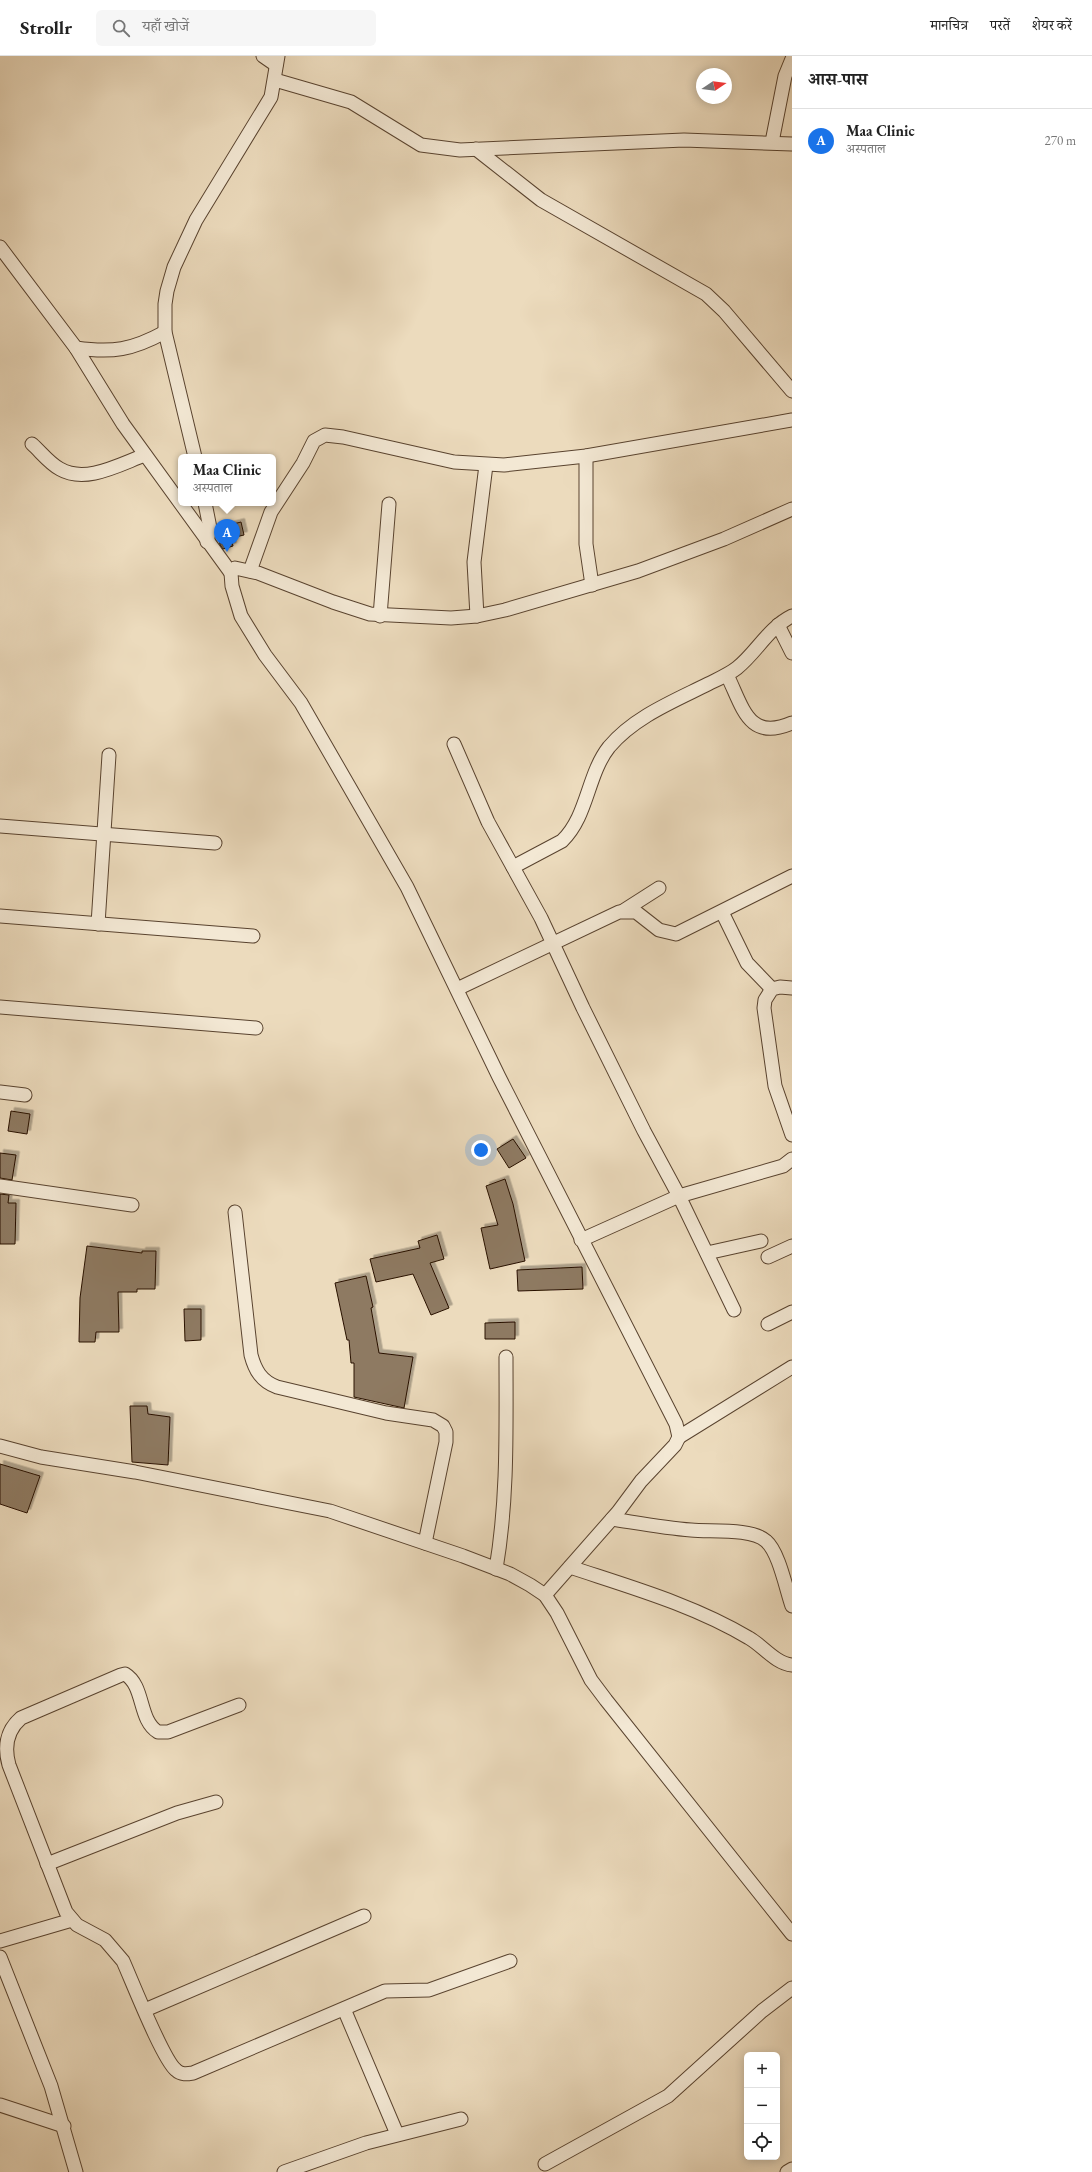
<!DOCTYPE html>
<html lang="hi">
<head>
<meta charset="utf-8">
<style>
  body { margin:0; font-family:"EB Garamond","Noto Serif Devanagari",serif; background:#f6f6f6; color:#222 }
  .controls { position:absolute; right:12px; bottom:12px; display:grid; overflow:hidden; border-radius:6px; box-shadow:0 2px 10px #0003 }
  .controls button { width:36px; height:36px; display:grid; place-items:center; padding:0; border:0; border-bottom:1px solid #e0e0e0; background:#fff; color:#222; font:20px sans-serif }
  .compass { position:absolute; left:696px; top:12px; width:36px; height:36px; border-radius:50%; background:#fff; box-shadow:0 2px 10px #0003; rotate:77deg }
  .you { position:absolute; left:481px; top:1094px; width:14px; height:14px; margin:-10px; border:3px solid #fff; border-radius:50%; background:#1a73e8; box-shadow:0 0 0 6px #1a73e833 }
  .badge { display:grid; place-items:center; width:26px; height:26px; border-radius:50%; background:#1a73e8; color:#fff; font-size:13px; font-weight:700 }
  .pin { position:absolute; translate:-50% -33px; filter:drop-shadow(0 1px 2px #0008) }
  .pin::after { content:''; position:absolute; top:21px; width:14px; height:12px; background:inherit; clip-path:polygon(0 0,100% 0,50% 100%) }
  .popup { position:absolute; left:178px; top:398px; width:98px; height:52px; box-sizing:border-box; display:grid; place-content:center; border-radius:6px; background:#fff; filter:drop-shadow(0 1px 3px #0005); font-size:13px; white-space:nowrap; color:#767676 }
  .popup b { font-size:15px; color:#222 }
  .popup::after { content:''; position:absolute; left:50%; top:100%; margin-left:-8px; border:8px solid transparent; border-top-color:#fff }
  .list { margin:0; padding:0; list-style:none }
  h2 { display:flex; justify-content:space-between; align-items:center; height:52px; margin:0; padding:0 16px; font-size:17px }
  h2 small { font-size:13px; font-weight:400; color:#767676 }
  .list li { display:grid; grid-template-columns:26px 1fr auto; gap:12px; align-items:center; box-sizing:border-box; height:64px; padding:0 16px; border-top:1px solid #e0e0e0 }
  .list b { display:block; font-size:15px; white-space:nowrap }
  .list p { margin:0; font-size:13px; white-space:nowrap; color:#767676 }
  .list em { font-size:13px; font-style:normal; color:#767676 }
  .icon { flex:none; width:22px; height:22px; fill:none; stroke:currentColor; stroke-width:2; stroke-linecap:round; stroke-linejoin:round }
  .map { position:relative; flex:none; width:792px; height:2116px; overflow:hidden }
  header { display:flex; align-items:center; gap:24px; box-sizing:border-box; height:56px; padding:0 20px; background:#fff; border-bottom:1px solid #e0e0e0 }
  header strong { font-size:19px }
  nav { display:flex; gap:22px; margin-inline-start:auto; font-size:14px }
  .search { width:280px; height:36px; background:#f6f6f6; display:flex; align-items:center; gap:10px; box-sizing:border-box; padding:0 14px; border-radius:6px; color:#767676; font-size:15px }
  main { display:flex }
  aside { flex:1; background:#fff }
  .map>svg:first-child { display:block }
</style>
</head>
<body>
<header>
<strong>Strollr</strong>
<div class="search"><svg class="icon" aria-label="search" viewBox="0 0 24 24"><circle cx="10" cy="10" r="6"/><path d="M15 15l6 6"/></svg>यहाँ खोजें</div>
<nav><a>मानचित्र</a><a>परतें</a><a>शेयर करें</a></nav>
</header>
<main>
<div class="map">
<svg width="792" height="2116" viewBox="0 0 792 2116">
  <defs>
    <filter id="shadow"><feDropShadow dx="3.5" dy="-3.5" stdDeviation="0" flood-color="#0004"/></filter>
  </defs>
  <rect width="100%" height="100%" fill="#ecdbbd"/>
  <filter id="stains"><feTurbulence type="fractalNoise" baseFrequency=".005" numOctaves="4"/><feColorMatrix values="0 0 0 0 .2 0 0 0 0 .09 0 0 0 0 .02 0 0 0 .5 -.17"/></filter>
  <radialGradient id="worn" r=".72"><stop offset=".6" stop-color="#630" stop-opacity="0"/><stop offset="1" stop-color="#630" stop-opacity=".3"/></radialGradient>
  <g fill="#8e7a62" stroke="#281000" filter="url(#shadow)">
    <polygon points="241,466 244,479 231,482 233,490 223,493 220,489 218,472"/>
    <polygon points="11,1055 30,1058 27,1078 8,1075"/>
    <polygon points="513,1083 526,1102 509,1112 497,1093"/>
    <polygon points="0,1097 16,1099 12,1124 0,1122"/>
    <polygon points="505,1123 513,1148 525,1205 490,1213 481,1172 498,1169 486,1130"/>
    <polygon points="0,1138 9,1139 8,1147 16,1147 15,1188 0,1188"/>
    <polygon points="437,1179 444,1203 430,1207 449,1252 431,1259 413,1218 376,1226 370,1203 420,1192 418,1185"/>
    <polygon points="87,1190 142,1197 142,1195 156,1195 155,1233 137,1233 137,1236 118,1236 119,1276 96,1276 95,1286 79,1286 80,1242"/>
    <polygon points="582,1211 583,1233 518,1235 517,1214"/>
    <polygon points="366,1220 373,1251 371,1252 379,1297 413,1301 404,1352 354,1341 354,1307 351,1307 349,1284 347,1284 335,1227"/>
    <polygon points="184,1253 201,1253 201,1284 185,1285"/>
    <polygon points="515,1266 515,1283 485,1283 485,1267"/>
    <polygon points="130,1350 147,1350 148,1358 170,1361 168,1409 132,1406"/>
    <polygon points="0,1408 40,1420 27,1457 0,1448"/>
  </g>
  <g fill="none" stroke-linecap="round" stroke-linejoin="round">
    <defs>
      <g id="street">
        <polyline points="263,0 276,9"/>
        <polyline points="275,24 351,46 421,89 460,94 684,84 792,88"/>
        <polyline points="772,86 785,20 792,3"/>
        <polyline points="476,93 541,144 706,238 724,255 792,335"/>
        <polyline points="0,191 76,292 123,368 231,517"/>
        <path d="M76,292C113,297 132,294 165,276"/>
        <path d="M32,388C41,396 49,407 60,413C86,428 120,408 145,399"/>
        <polyline points="586,400 586,488 592,529"/>
        <polyline points="195,401 165,276 165,248 167,235 174,211 196,164 271,41 278,0"/>
        <polyline points="205,447 210,472 207,486"/>
        <polyline points="250,515 271,456 303,407 314,385 325,379 343,381 454,406 504,409 586,400 792,364"/>
        <polyline points="380,560 389,448"/>
        <polyline points="477,560 474,506 486,409"/>
        <polyline points="778,569 792,597"/>
        <path d="M727,619C743,651 748,686 792,667"/>
        <polyline points="454,688 488,766 541,862 583,952 644,1075 679,1140 734,1254"/>
        <polyline points="0,770 215,787"/>
        <path d="M513,811L562,785C588,760 587,719 609,691C634,661 674,645 708,628C718,623 728,619 737,612C757,596 768,572 792,560"/>
        <polyline points="623,855 659,832"/>
        <polyline points="722,856 747,907 772,933"/>
        <polyline points="0,860 253,880"/>
        <polyline points="98,868 109,699"/>
        <polyline points="792,932 780,931 772,933 765,944 764,952 775,1030 792,1079"/>
        <polyline points="457,933 619,856 636,856 659,874 676,878 792,820"/>
        <polyline points="0,951 256,972"/>
        <polyline points="0,1036 25,1039"/>
        <polyline points="0,1130 132,1149"/>
        <path d="M235,1156L251,1299C255,1314 261,1325 277,1331L386,1357L433,1364L443,1370L446,1376V1386L425,1487"/>
        <polyline points="581,1184 679,1140 783,1110 792,1103"/>
        <polyline points="707,1197 761,1185"/>
        <polyline points="768,1201 792,1190"/>
        <polyline points="768,1268 792,1256"/>
        <polyline points="679,1381 792,1311"/>
        <polyline points="0,1390 41,1401 135,1416 330,1455 463,1500 510,1518 530,1529 545,1539 557,1557 591,1624 606,1644 792,1878"/>
        <path d="M612,1463C638,1467 665,1472 691,1474C710,1476 752,1472 766,1485C779,1496 786,1533 792,1550"/>
        <path d="M570,1511C630,1531 694,1549 749,1582C762,1589 776,1608 792,1609"/>
        <path d="M496,1513C508,1442 506,1372 506,1301"/>
        <polyline points="545,1539 618,1456 641,1425 675,1389 679,1381 676,1368 499,1021 407,831 301,647 265,599 241,560 232,530 231,517 235,512 258,517 333,546 370,558 451,562 477,560 505,554 638,515 724,483 792,453"/>
        <path d="M239,1649L168,1676H158C138,1664 145,1630 125,1618L121,1619L21,1662C6,1675 4,1691 9,1709L66,1856L77,1869L105,1884L123,1905C132,1925 163,2004 176,2014C181,2019 187,2018 193,2017L385,1935L429,1934L510,1905"/>
        <polyline points="47,1808 177,1757 216,1746"/>
        <polyline points="0,1885 72,1864"/>
        <polyline points="0,1901 51,2030 76,2116"/>
        <polyline points="344,1953 397,2078"/>
        <polyline points="145,1954 364,1860"/>
        <polyline points="0,2049 64,2070"/>
        <polyline points="545,2108 668,2040 762,1955 792,1932"/>
        <polyline points="284,2116 366,2087 461,2063"/>
        <polyline points="787,2116 792,2113"/>
      </g>
    </defs>
    <use href="#street" stroke="#59432f" stroke-width="15"/>
    <use href="#street" stroke="#f3e8d4" stroke-width="13"/>
  </g>
  <rect width="100%" height="100%" filter="url(#stains)"/>
  <rect width="100%" height="100%" fill="url(#worn)"/>
</svg>
<div class="controls">
<button>+</button>
<button>−</button>
<button><svg class="icon" aria-label="locate" viewBox="0 0 24 24"><circle cx="12" cy="12" r="6"/><path d="M12 2v4M12 18v4M2 12h4M18 12h4"/></svg></button>
</div>
<svg class="compass" viewBox="-18 -18 36 36"><path d="M0-13l5 13h-10z" fill="#e53935"/><path d="M0 13l5-13h-10z" fill="#767676"/></svg>
<div class="you"></div>
<div class="pin badge" style="left:227px;top:496px">A</div>
<div class="popup"><b>Maa Clinic</b>अस्पताल</div>
</div>
<aside>
<h2>आस-पास<small></small></h2>
<ul class="list">
<li><span class="badge">A</span><div><b>Maa Clinic</b><p>अस्पताल</p></div><em>270 m</em></li>
</ul>
</aside>
</main>
</body>
</html>
